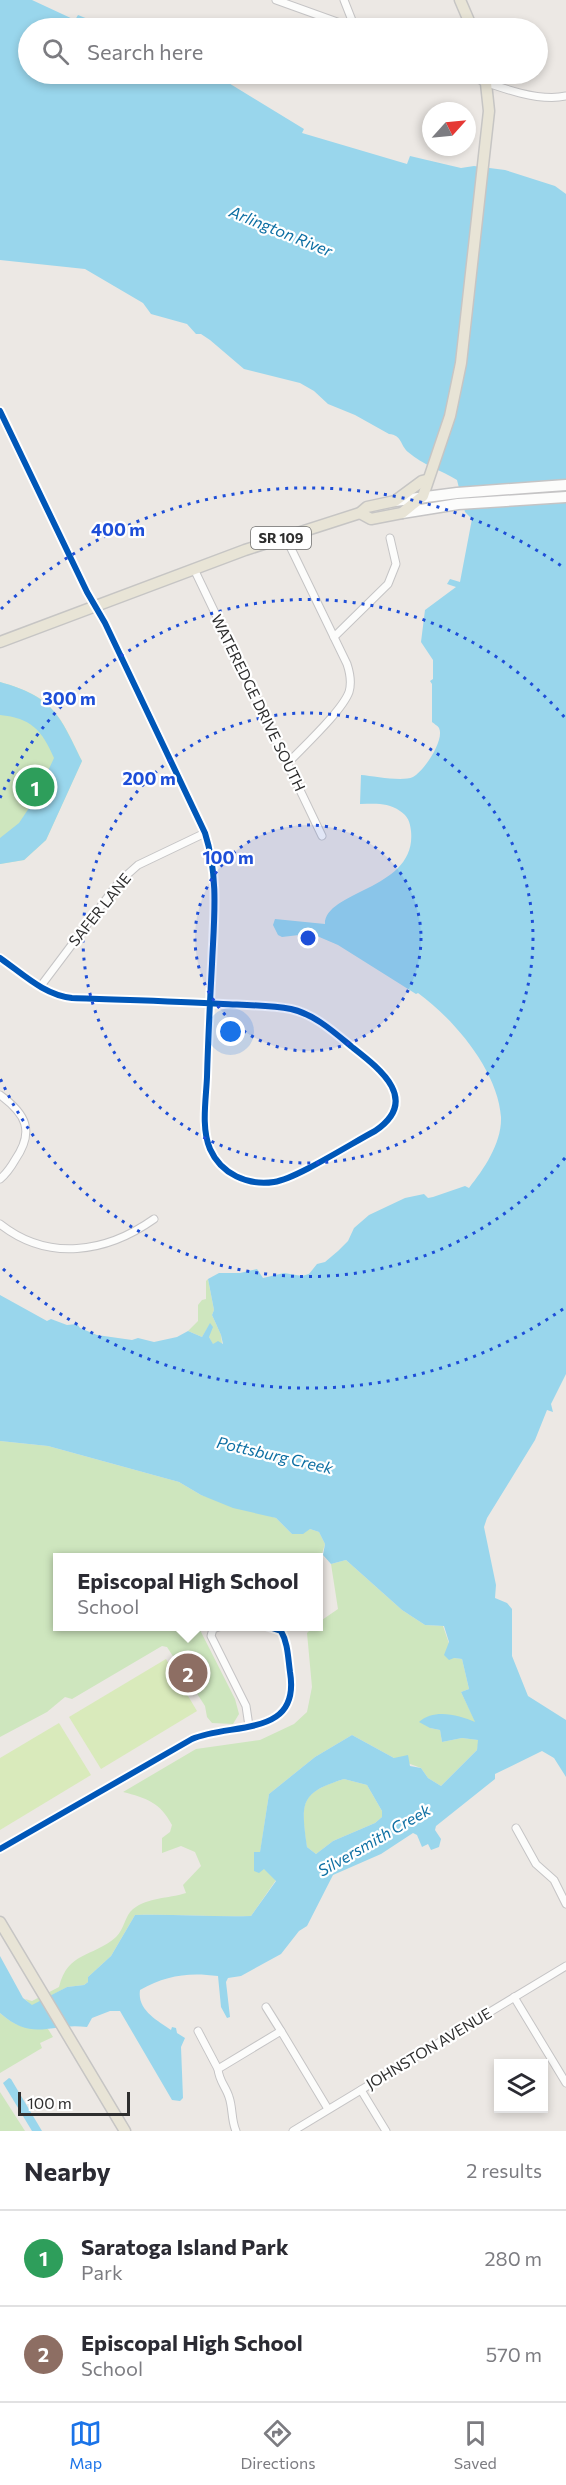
<!DOCTYPE html>
<html lang="en">
<head>
<meta charset="utf-8">
<style>
  body { margin:0; font-family:Commissioner,sans-serif; background:#f7f7f7; color:#2b2b33 }
  .controls { position:absolute; right:18px; bottom:18px; display:grid; overflow:hidden; border-radius:0px; box-shadow:0 3px 9px #0003 }
  .controls button { width:54px; height:54px; display:grid; place-items:center; padding:0; border:0; border-bottom:2px solid #e1e1e2; background:#fff; color:#2b2b33; font:30px sans-serif }
  .compass { position:absolute; left:422px; top:102px; width:54px; height:54px; border-radius:50%; background:#fff; box-shadow:0 3px 9px #0003; rotate:63deg }
  .scale { position:absolute; left:18px; bottom:15px; width:112px; box-sizing:border-box; padding-left:6px; border:3px solid #2e2e2e; border-top:0; font-size:16px; line-height:21px; white-space:nowrap; color:#2e2e2e; -webkit-text-stroke:4px #fff; paint-order:stroke }
  .you { position:absolute; left:231px; top:1032px; width:21px; height:21px; margin:-15px; border:4px solid #fff; border-radius:50%; background:#1a73e8; box-shadow:0 0 0 9px #1a73e833 }
  .badge { display:grid; place-items:center; width:39px; height:39px; border-radius:50%; background:#1a73e8; color:#fff; font-size:20px; font-weight:700 }
  .pin { position:absolute; translate:-50% -50%; border:3px solid #fff; box-shadow:0 2px 6px #0006 }
  .popup { position:absolute; left:53px; top:1553px; width:270px; height:78px; box-sizing:border-box; display:grid; place-content:center; border-radius:0px; background:#fff; filter:drop-shadow(0 2px 4px #0005); font-size:20px; white-space:nowrap; color:#7c7c81 }
  .popup b { font-size:22px; color:#2b2b33 }
  .popup::after { content:''; position:absolute; left:50%; top:100%; margin-left:-12px; border:12px solid transparent; border-top-color:#fff }
  .list { margin:0; padding:0; list-style:none }
  h2 { display:flex; justify-content:space-between; align-items:center; height:78px; margin:0; padding:0 24px; font-size:26px }
  h2 small { font-size:20px; font-weight:400; color:#7c7c81 }
  .list li { display:grid; grid-template-columns:39px 1fr auto; gap:18px; align-items:center; box-sizing:border-box; height:96px; padding:0 24px; border-top:2px solid #e1e1e2 }
  .list b { display:block; font-size:22px; white-space:nowrap }
  .list p { margin:0; font-size:20px; white-space:nowrap; color:#7c7c81 }
  .list em { font-size:20px; font-style:normal; color:#7c7c81 }
  .icon { flex:none; width:33px; height:33px; fill:none; stroke:currentColor; stroke-width:2; stroke-linecap:round; stroke-linejoin:round }
  .map { position:relative; flex:none; width:566px; height:2131px; overflow:hidden }
  .search { position:absolute; background:#fff; box-shadow:0 3px 9px #0003; left:18px; right:18px; top:18px; height:66px; display:flex; align-items:center; gap:15px; box-sizing:border-box; padding:0 21px; border-radius:33px; color:#7c7c81; font-size:22px }
  .sheet { height:270px; background:#fff }
  nav { display:flex; justify-content:space-around; align-items:center; box-sizing:border-box; height:84px; border-top:2px solid #e1e1e2; background:#fff; font-size:16px; color:#7c7c81 }
  nav a { display:grid; justify-items:center; gap:3px }
  nav .on { color:#1a73e8 }
  .map>svg:first-child { display:block }
</style>
</head>
<body>
<div class="map">
<svg width="566" height="2131" viewBox="0 0 566 2131">
  <rect width="100%" height="100%" fill="#ece8e4"/>
  <g fill="#cee6be">
    <path d="M0,682C53,697 59,713 82,761L46,840L24,860L0,864Z"/>
    <polygon points="208,1279 214,1310 212,1315 221,1335 222,1344 213,1345 209,1337 210,1324 202,1337 188,1331 198,1321 198,1305 202,1300 206,1299 206,1281"/>
    <polygon points="0,1441 48,1446 179,1482 201,1495 276,1518 292,1534 310,1529 319,1532 325,1544 319,1564 318,1558 57,1558 57,1626 203,1627 200,1630 235,1699 239,1714 233,1724 212,1723 207,1717 205,1706 167,1647 162,1646 72,1699 65,1697 47,1712 0,1737"/>
    <path d="M346,1560L402,1610L425,1625L443,1626L454,1658L462,1659L469,1689L461,1692L476,1723L430,1728L440,1730L442,1742L462,1738L479,1740L477,1750L441,1786L428,1778L421,1768L394,1758L352,1735L315,1757L269,1794L260,1853L255,1852L264,1868L276,1880L251,1916C212,1917 174,1914 135,1915L111,1956L88,1977V1982L84,1985L67,1987L32,2006L25,1999L32,2001L59,1987C68,1951 92,1958 116,1937C124,1930 125,1915 133,1909C149,1897 167,1899 186,1893L183,1885L201,1866L195,1852L181,1846L162,1853V1838L170,1832L172,1825C160,1802 146,1798 123,1792L196,1749L260,1740L294,1724L307,1712L312,1687L307,1633L313,1627L318,1626L319,1622L338,1609L331,1564Z"/>
    <path d="M344,1779L367,1785L382,1811V1817L375,1823L333,1841L316,1854L307,1847C301,1802 299,1793 344,1779Z"/>
    <path d="M0,2013C16,2027 27,2029 48,2029L53,2037L40,2043L42,2048L0,2073Z"/>
    <polygon points="0,2092 25,2131 0,2131"/>
  </g>
  <g fill="#d9eabb">
    <polygon points="166,1659 197,1711 101,1769 69,1717"/>
    <polygon points="59,1723 91,1775 0,1830 0,1758"/>
  </g>
  <g fill="#99d6ec" fill-rule="evenodd">
    <path d="M0,0H32L75,20L78,15L110,28H28V74H214L304,129L302,133L407,164L410,156L461,168L474,166L505,170L555,186L566,194V1374L551,1404L553,1412L547,1410L535,1440L487,1518L484,1527L496,1585L495,1598L507,1603L512,1609V1656L528,1696L566,1720V1777L554,1758L542,1751L495,1774V1779L436,1826L435,1830L441,1839L439,1847L431,1850L428,1844L422,1847L417,1835L413,1833L381,1854L333,1875L307,1926L299,1931L281,1954L241,1976L228,1978L226,1982L230,2017L227,2018L221,2007L218,1976C189,1972 166,1975 140,1990C137,2010 157,2020 171,2030L172,2027L176,2028L177,2033L185,2038L181,2047L183,2098L180,2101L172,2100L120,2011H110L92,2018L87,2027C50,2022 34,2043 0,2013V1956L23,1998L32,2005L67,1987L84,1985L88,1982V1977L111,1956L135,1915C174,1914 212,1917 251,1916L276,1881L264,1869L259,1873L254,1871V1852H260L269,1794L315,1757L352,1735L394,1758L408,1755L410,1766L421,1768L428,1778L441,1786L477,1750L478,1740L462,1738L442,1742L440,1730L430,1728L419,1722C434,1708 459,1715 475,1722L461,1692L469,1689L462,1659L454,1658L449,1660L444,1655L449,1642L444,1626L425,1625L402,1610L346,1560L331,1564L323,1555L325,1544L319,1532L310,1529L303,1534H292L276,1518L233,1508L201,1495L179,1482L48,1446L0,1441V1295L47,1321L51,1319L67,1325L77,1324L80,1328L97,1335L132,1340L138,1338L154,1342L177,1337L188,1331L202,1337L210,1323L213,1327L209,1337L213,1344L218,1341L223,1344L221,1335L212,1315L214,1310L208,1279L219,1273H240L257,1269L263,1278L284,1273L302,1276L309,1274L317,1264L325,1262L338,1251L348,1241L354,1228L369,1215L405,1198L424,1194L428,1198L433,1197L465,1186L469,1188C484,1169 502,1143 501,1117C498,1071 454,1019 418,993L416,994L338,945L317,936L314,941L299,935L282,937L278,935L273,925L275,919L325,924C325,890 417,890 411,831C410,822 408,816 400,811C387,802 375,804 360,804L361,775C374,776 402,782 413,777C424,771 445,740 439,728C438,726 433,723 432,722V684L430,681L433,679V660L421,642L425,610L456,587L447,584L450,579L460,582L472,519L465,512L457,480C441,470 423,465 408,452C400,445 402,435 389,434L355,415L328,404L314,391L300,383L244,369L210,340L201,334H196L187,324L151,314L143,303L85,269L0,260ZM344,1779L367,1785L382,1811V1817L375,1823L333,1841L316,1854L307,1847C301,1803 299,1793 344,1779Z"/>
    <path d="M0,682C53,697 59,714 82,761L46,840L24,860L0,864V838L19,823L35,799L54,758C42,730 31,718 0,715Z"/>
    <polygon points="9,2078 11,2079 42,2131 32,2131 3,2083"/>
  </g>
  <g fill="none" stroke-linecap="round" stroke-linejoin="round">
    <defs>
      <g id="minor">
        <polyline points="276,0 354,28"/>
        <polyline points="344,0 355,28"/>
        <path d="M463,74C491,84 536,103 566,96"/>
        <path d="M0,411L87,592L105,623L205,833C219,877 214,919 212,964C210,1001 208,1039 207,1077C206,1100 201,1128 210,1149C221,1174 248,1186 274,1182C296,1179 352,1143 375,1131C421,1100 380,1069 352,1047C334,1032 314,1014 291,1009C269,1005 245,1005 223,1004C173,1001 123,1000 72,998C44,995 23,974 0,958"/>
        <path d="M285,536L347,664C350,673 352,682 349,692C342,711 303,747 288,763"/>
        <polyline points="194,569 322,836"/>
        <polyline points="334,637 388,584 396,564 390,538"/>
        <polyline points="40,987 119,882 138,865 205,833"/>
        <path d="M0,1095C26,1114 35,1131 15,1160C11,1167 6,1174 0,1179"/>
        <path d="M0,1224C48,1262 106,1253 154,1219"/>
        <polyline points="221,1626 213,1629 211,1636 246,1706 249,1726"/>
        <polyline points="516,1828 536,1864 554,1880 566,1904"/>
        <path d="M0,1849L192,1739C232,1722 301,1738 290,1672C288,1658 288,1643 281,1631L266,1626"/>
        <polyline points="514,1997 566,2083"/>
        <polyline points="266,2007 281,2031"/>
        <polyline points="198,2031 218,2069"/>
        <polyline points="361,2090 386,2131"/>
        <path d="M236,2131C231,2120 233,2108 229,2097C226,2087 219,2081 218,2069L281,2031L328,2109"/>
        <polyline points="293,2131 566,1966"/>
      </g>
      <g id="secondary">
        <polyline points="395,501 457,493 566,485"/>
        <polyline points="402,513 458,504 566,497"/>
      </g>
      <g id="primary">
        <polyline points="460,0 472,28"/>
        <polyline points="360,513 371,519 402,513 423,496 450,416 461,363 489,111 485,74"/>
        <polyline points="0,642 245,550 360,513 367,507 395,501 422,481 426,480"/>
        <polyline points="0,1922 125,2131"/>
      </g>
    </defs>
    <use href="#minor" stroke="#c5c4c5" stroke-width="9"/>
    <use href="#secondary" stroke="#c5c4c5" stroke-width="13"/>
    <use href="#primary" stroke="#c6c5c4" stroke-width="13"/>
    <use href="#minor" stroke="#fcfcfb" stroke-width="7"/>
    <use href="#secondary" stroke="#fcfcfb" stroke-width="10"/>
    <use href="#primary" stroke="#e8e4d6" stroke-width="10"/>
    <defs>
      <g id="cycleway">
        <path d="M0,411L87,592L105,623L205,833C219,877 214,919 212,964C210,1001 208,1039 207,1077C206,1100 201,1128 210,1149C221,1174 248,1186 274,1182C296,1179 352,1143 375,1131C421,1100 380,1069 352,1047C334,1032 314,1014 291,1009C269,1005 245,1005 223,1004C173,1001 123,1000 72,998C44,995 23,974 0,958"/>
        <path d="M0,1849L192,1739C232,1722 301,1738 290,1672C288,1658 288,1643 281,1631L266,1626"/>
      </g>
    </defs>
    <use href="#cycleway" stroke="#fff" stroke-width="10"/>
    <use href="#cycleway" stroke="#0057b8" stroke-width="6"/>
  </g>
  <circle cx="308" cy="938" r="113" fill="#1d4ed8" fill-opacity=".12"/>
  <g fill="none" stroke="#1d4ed8" stroke-width="3" stroke-dasharray="3 6">
    <circle cx="308" cy="938" r="113"/>
    <circle cx="308" cy="938" r="225"/>
    <path d="M565 1158A338 338 0 0 1 0 1078M0 798A338 338 0 0 1 565 718"/>
    <path d="M563 1309A450 450 0 0 1 1 1267M1 609A450 450 0 0 1 563 567"/>
  </g>
  <g text-anchor="middle" stroke-width="4.5" stroke-linejoin="round" paint-order="stroke">
    <rect fill="#fff" stroke="#6d6d6d" stroke-width="1.5" x="251" y="527" width="60" height="22" rx="4.5"/>
    <g font-size="14" font-weight="bold" fill="#2e2e2e">
      <text x="281" y="543">SR 109</text>
    </g>
    <g font-size="15" fill="#2e2e2e" stroke="#fff">
      <text transform="translate(258 703) rotate(64)" y="5">WATEREDGE DRIVE SOUTH</text>
      <text transform="translate(100 910) rotate(-51)" y="5">SAFER LANE</text>
      <text transform="translate(429 2049) rotate(-31)" y="5">JOHNSTON AVENUE</text>
    </g>
    <g font-size="16" font-style="italic" fill="#0d6fa3" stroke="#fff">
      <text transform="translate(281 231) rotate(22)" y="6">Arlington River</text>
      <text transform="translate(275 1455) rotate(13)" y="6">Pottsburg Creek</text>
      <text transform="translate(374 1840) rotate(-30)" y="6">Silversmith Creek</text>
    </g>
  </g>
  <circle cx="308" cy="938" r="9" fill="#1d4ed8" stroke="#fff" stroke-width="3"/>
  <g font-size="18" text-anchor="middle" font-weight="bold" fill="#1d4ed8" stroke="#fff" stroke-width="4.5" stroke-linejoin="round" paint-order="stroke">
    <text x="118" y="536">400 m</text>
    <text x="69" y="705">300 m</text>
    <text x="149" y="785">200 m</text>
    <text x="228" y="864">100 m</text>
  </g>
</svg>
<div class="controls">
<button><svg class="icon" aria-label="layers" viewBox="0 0 24 24"><path d="M12 4l9 5-9 5-9-5zM3 14l9 5 9-5"/></svg></button>
</div>
<svg class="compass" viewBox="-18 -18 36 36"><path d="M0-13l5 13h-10z" fill="#e53935"/><path d="M0 13l5-13h-10z" fill="#7c7c81"/></svg>
<div class="scale">100 m</div>
<div class="you"></div>
<div class="pin badge" style="left:35px;top:787px;background:#2e9e5b">1</div>
<div class="pin badge" style="left:188px;top:1673px;background:#8d6e63">2</div>
<div class="popup"><b>Episcopal High School</b>School</div>
<div class="search"><svg class="icon" aria-label="search" viewBox="0 0 24 24"><circle cx="10" cy="10" r="6"/><path d="M15 15l6 6"/></svg>Search here</div>
</div>
<section class="sheet">
<h2>Nearby<small>2 results</small></h2>
<ul class="list">
<li><span class="badge" style="background:#2e9e5b">1</span><div><b>Saratoga Island Park</b><p>Park</p></div><em>280 m</em></li>
<li><span class="badge" style="background:#8d6e63">2</span><div><b>Episcopal High School</b><p>School</p></div><em>570 m</em></li>
</ul>
</section>
<nav>
<a class="on"><svg class="icon" aria-label="map" viewBox="0 0 24 24"><path d="M3 6l6-2 6 2 6-2v14l-6 2-6-2-6 2zM9 4v14M15 6v14"/></svg>Map</a>
<a><svg class="icon" aria-label="directions" viewBox="0 0 24 24"><path d="M12 3l9 9-9 9-9-9zM9 14v-3h6M13 9l2 2-2 2"/></svg>Directions</a>
<a><svg class="icon" aria-label="saved" viewBox="0 0 24 24"><path d="M7 4h10v16l-5-4-5 4z"/></svg>Saved</a>
</nav>
</body>
</html>
